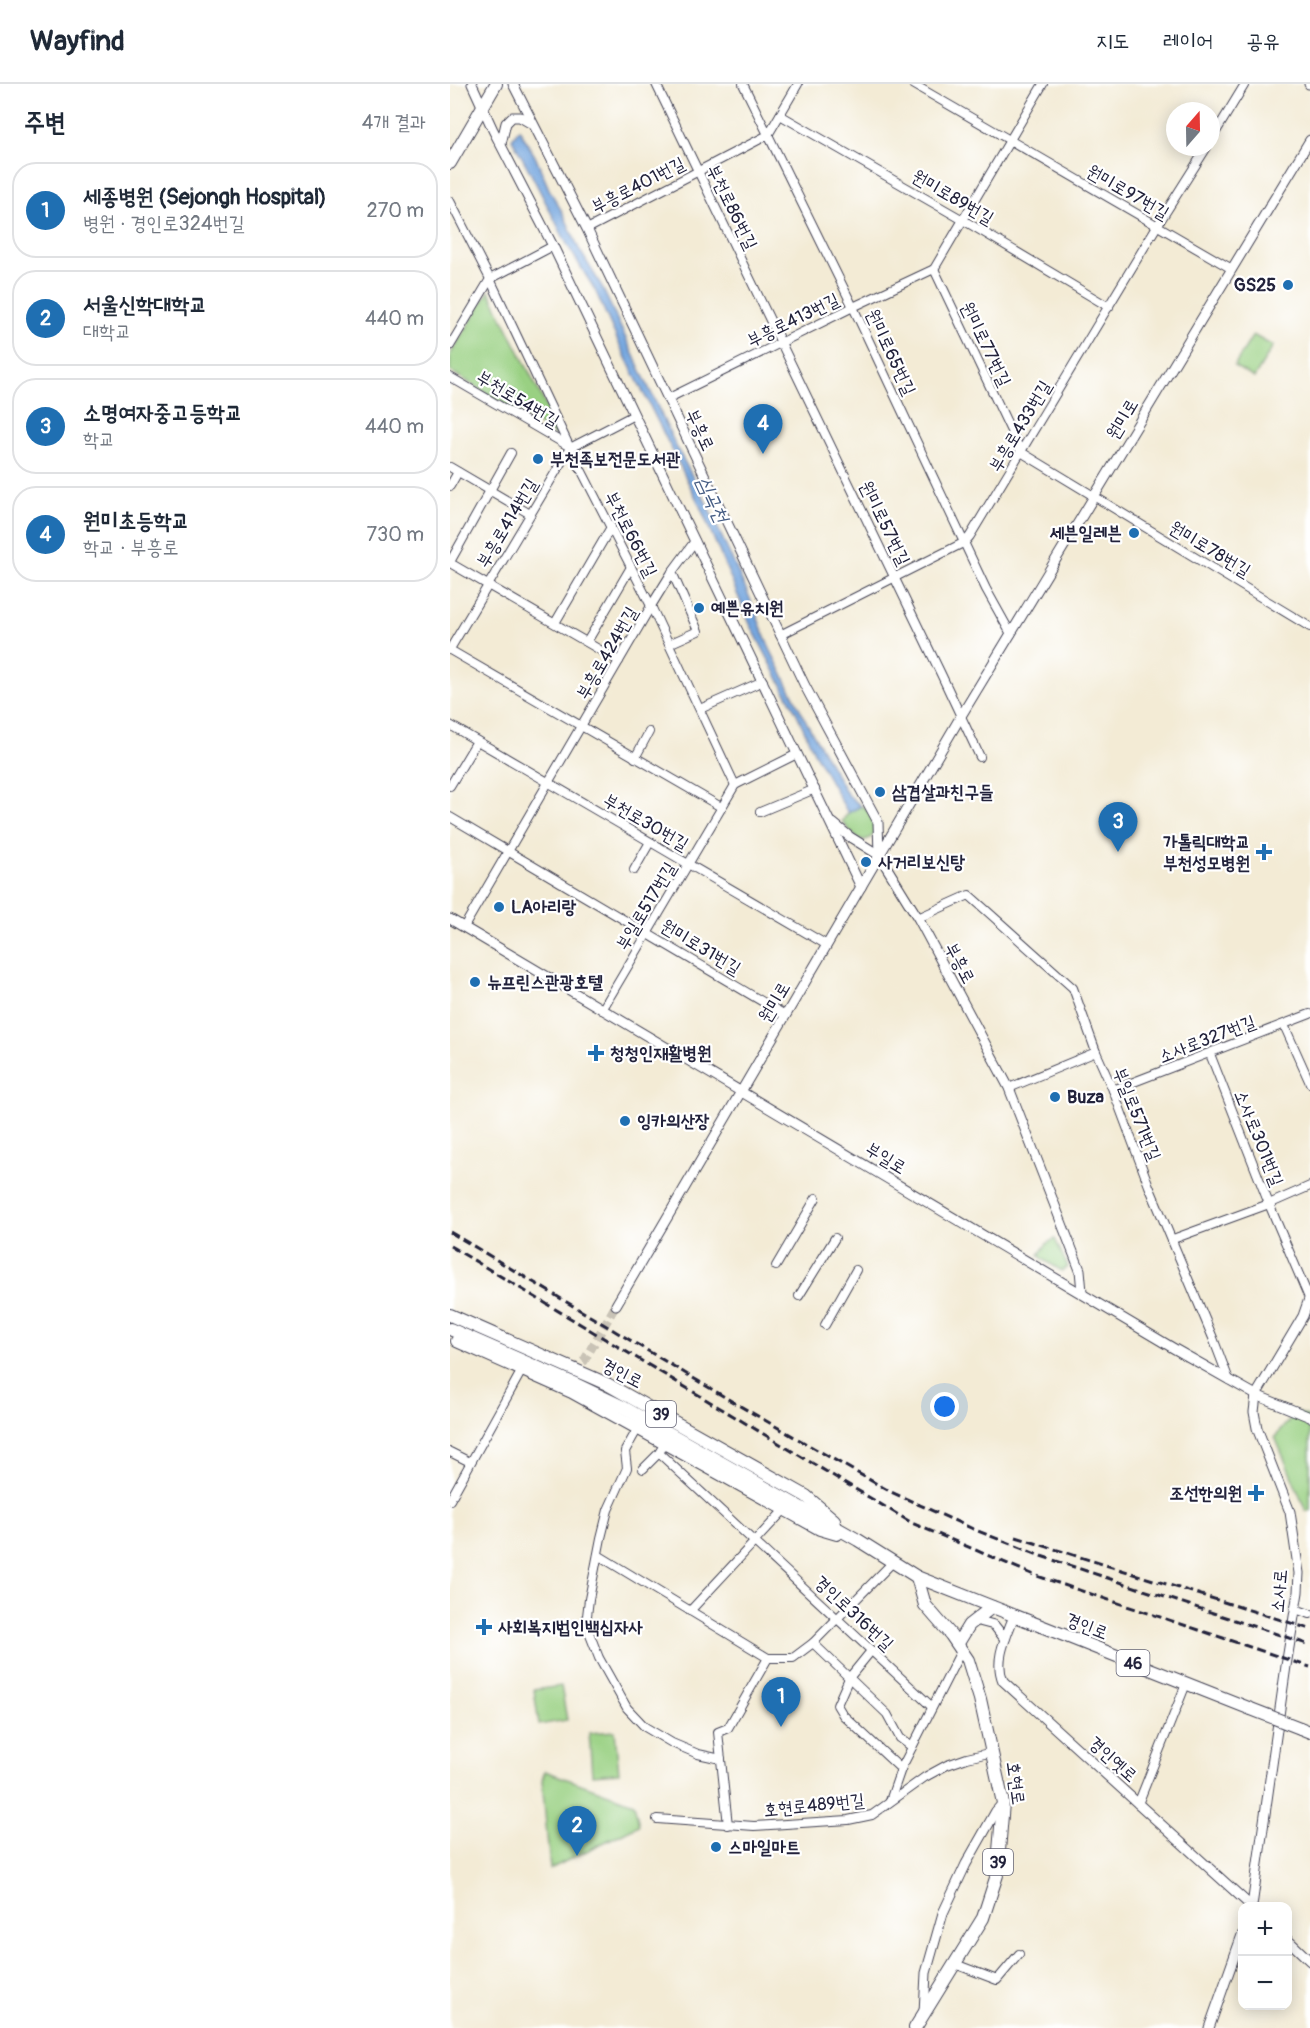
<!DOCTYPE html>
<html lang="ko">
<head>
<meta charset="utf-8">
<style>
  body { margin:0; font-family:Pangolin,"Poor Story",sans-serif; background:#f2f2f3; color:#1f2937 }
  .controls { position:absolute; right:18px; bottom:18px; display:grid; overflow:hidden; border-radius:12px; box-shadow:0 3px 15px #0003 }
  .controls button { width:54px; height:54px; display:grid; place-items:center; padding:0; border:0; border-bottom:2px solid #e0e1e3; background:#fff; color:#1f2937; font:30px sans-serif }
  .compass { position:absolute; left:716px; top:18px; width:54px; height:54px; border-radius:50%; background:#fff; box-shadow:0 3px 15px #0003; rotate:20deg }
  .you { position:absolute; left:495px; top:1323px; width:21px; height:21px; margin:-15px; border:4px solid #fff; border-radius:50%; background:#1a73e8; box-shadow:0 0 0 9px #1a73e833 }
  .badge { display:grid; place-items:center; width:39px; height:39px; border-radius:50%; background:#1f6fb2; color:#fff; font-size:20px; font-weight:700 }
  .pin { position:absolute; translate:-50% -50px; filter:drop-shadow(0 2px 3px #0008) }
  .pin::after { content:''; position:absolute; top:32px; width:21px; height:18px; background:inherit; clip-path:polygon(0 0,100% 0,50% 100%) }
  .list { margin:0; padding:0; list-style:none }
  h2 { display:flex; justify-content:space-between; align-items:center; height:78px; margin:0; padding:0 24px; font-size:26px }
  h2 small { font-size:20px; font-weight:400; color:#747a83 }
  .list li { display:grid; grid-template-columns:39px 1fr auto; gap:18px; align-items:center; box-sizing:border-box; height:96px; margin:0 12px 12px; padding:0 12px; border:2px solid #e0e1e3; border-radius:24px }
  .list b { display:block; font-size:22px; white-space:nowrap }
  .list p { margin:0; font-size:20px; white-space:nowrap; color:#747a83 }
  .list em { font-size:20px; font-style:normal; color:#747a83 }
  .map { position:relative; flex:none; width:860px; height:1944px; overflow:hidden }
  header { display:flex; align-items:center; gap:36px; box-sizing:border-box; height:84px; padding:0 30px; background:#fff; border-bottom:2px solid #e0e1e3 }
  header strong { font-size:28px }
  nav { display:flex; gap:33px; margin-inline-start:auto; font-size:21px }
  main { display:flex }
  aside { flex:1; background:#fff }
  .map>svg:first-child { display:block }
</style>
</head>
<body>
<header>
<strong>Wayfind</strong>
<nav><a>지도</a><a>레이어</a><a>공유</a></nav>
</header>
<main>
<aside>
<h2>주변<small>4개 결과</small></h2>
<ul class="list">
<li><span class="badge">1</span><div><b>세종병원 (Sejongh Hospital)</b><p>병원 · 경인로324번길</p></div><em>270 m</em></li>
<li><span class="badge">2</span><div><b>서울신학대학교</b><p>대학교</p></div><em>440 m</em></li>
<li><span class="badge">3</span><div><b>소명여자중고등학교</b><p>학교</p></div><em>440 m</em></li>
<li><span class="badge">4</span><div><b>원미초등학교</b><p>학교 · 부흥로</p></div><em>730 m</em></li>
</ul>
</aside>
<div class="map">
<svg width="860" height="1944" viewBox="0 0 860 1944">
  <rect width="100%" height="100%" fill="#fff"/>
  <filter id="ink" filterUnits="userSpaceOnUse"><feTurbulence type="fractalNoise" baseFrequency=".0167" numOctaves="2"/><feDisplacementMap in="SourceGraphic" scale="12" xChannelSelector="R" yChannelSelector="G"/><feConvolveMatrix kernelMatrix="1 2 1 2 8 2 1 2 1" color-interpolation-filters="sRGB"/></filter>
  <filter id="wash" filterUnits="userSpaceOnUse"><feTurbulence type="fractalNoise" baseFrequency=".008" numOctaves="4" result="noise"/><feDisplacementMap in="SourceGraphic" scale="24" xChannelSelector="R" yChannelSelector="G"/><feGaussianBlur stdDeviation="1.35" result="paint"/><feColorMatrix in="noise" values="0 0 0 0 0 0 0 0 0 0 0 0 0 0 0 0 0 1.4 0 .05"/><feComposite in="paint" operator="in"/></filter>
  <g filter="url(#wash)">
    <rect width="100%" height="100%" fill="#f3ebd5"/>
    <g fill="#99d082" stroke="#5e795e" stroke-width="1.5">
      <polygon points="39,207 111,352 112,355 0,287 0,271"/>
      <polygon points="803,251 823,262 804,294 784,282"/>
      <path d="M411,722C421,725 424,739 424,750C412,765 400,748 392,737L398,729Z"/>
      <polygon points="605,1155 618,1183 612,1187 594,1176 589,1171 597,1159"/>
      <polygon points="846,1328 860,1333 860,1427 856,1427 825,1353"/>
      <polygon points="111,1602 117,1636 89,1641 84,1606"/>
      <polygon points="165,1647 169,1689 142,1691 139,1649"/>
      <polygon points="95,1687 184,1719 189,1741 100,1785 92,1696"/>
    </g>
    <polygon fill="#73a5de" stroke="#4a648c" stroke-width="1.5" points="69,45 85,72 99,105 114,131 129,165 151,201 226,362 253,412 299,512 320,565 357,639 397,710 411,722 398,729 364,668 347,630 300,540 249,420 171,264 145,206 118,162 79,86 62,55"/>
  </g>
  <g filter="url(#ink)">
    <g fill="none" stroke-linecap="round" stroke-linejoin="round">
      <polyline stroke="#c9c3b6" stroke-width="9" stroke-dasharray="9 4.5" stroke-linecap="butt" points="110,1289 120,1289 134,1277 166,1221"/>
      <defs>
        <g id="minor">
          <polyline points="206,0 491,590 530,673"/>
          <polyline points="293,0 403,223 536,505 561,550"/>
          <polyline points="463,0 782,185"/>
          <polyline points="330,31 513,136 659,223"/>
          <polyline points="761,56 795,0"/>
          <polyline points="0,117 40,195 120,364 201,522 285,701"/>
          <polyline points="137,145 318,51 348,0"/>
          <polyline points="484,185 571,368 860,543"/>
          <polyline points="484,185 593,0"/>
          <polyline points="0,262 40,195 103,162"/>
          <polyline points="0,293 120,363"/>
          <polyline points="217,315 403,223 484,185"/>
          <polyline points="0,383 80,430"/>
          <polyline points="0,402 8,388"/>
          <polyline points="0,478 61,369"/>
          <polyline points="0,479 169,577"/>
          <polyline points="105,539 161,443"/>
          <polyline points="330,551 515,458 520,452 707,142 757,63"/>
          <polyline points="137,558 181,483"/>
          <polyline points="219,560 248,547 222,488"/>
          <polyline points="0,565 120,364 184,331"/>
          <polyline points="0,566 271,723"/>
          <polyline points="250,625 313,597"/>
          <polyline points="0,641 377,861"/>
          <polyline points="185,674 199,648"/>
          <polyline points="0,702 27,657"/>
          <polyline points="310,728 365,705"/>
          <polyline points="0,733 335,931"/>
          <polyline points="184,786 200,758"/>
          <polyline points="468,834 519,811 623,904 646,968 663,1006 699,1102 763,1254 779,1296"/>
          <polyline points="14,843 201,522 222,488 245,457"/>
          <polyline points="152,926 285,701 347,670"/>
          <polyline points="834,941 860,999"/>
          <polyline points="760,970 819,1120 859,1214"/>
          <polyline points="559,1004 646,968"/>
          <polyline points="663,1006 860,930"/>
          <polyline points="723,1155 819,1120 860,1102"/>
          <polyline points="326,1182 366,1114"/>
          <polyline points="349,1212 385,1154"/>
          <polyline points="375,1241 406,1186"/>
          <polyline points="188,1344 175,1367 177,1384 158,1426 151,1454 139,1515 137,1532 140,1551 149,1574 177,1624 195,1643 222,1659 248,1670 271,1675"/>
          <polyline points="215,1359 209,1369 482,1623"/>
          <polyline points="0,1368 20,1378"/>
          <polyline points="193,1385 209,1369"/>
          <polyline points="0,1416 72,1286"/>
          <polyline points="148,1471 318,1574"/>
          <polyline points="845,1525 860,1530"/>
          <polyline points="240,1527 335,1425"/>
          <polyline points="363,1559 437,1630 450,1654 462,1663"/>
          <polyline points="421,1567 399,1594 387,1621 393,1631 451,1685"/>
          <polyline points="440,1717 451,1685 512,1565"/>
          <polyline points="688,1720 736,1600"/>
          <polyline points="207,1735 304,1742 398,1736 422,1731 475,1693 497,1681 517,1674 543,1668"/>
          <polyline points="278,1741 268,1648 278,1644 318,1574 343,1574 363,1559 443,1478"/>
          <polyline points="505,1880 547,1896 569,1870"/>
        </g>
        <g id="tertiary">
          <polyline points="22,0 43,46 103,162 411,803"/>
          <polyline points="63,0 137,145 355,602 428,738 429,771"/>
          <polyline points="859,0 860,0"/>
          <polyline points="51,60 56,39 62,33 70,33 82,40"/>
          <polyline points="383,739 400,753 429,771 468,834 559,1004 630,1186 632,1208"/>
          <polyline points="0,835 723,1264 806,1311 860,1333"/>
          <polyline points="166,1221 511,632 860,56"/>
          <path d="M564,1532C556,1553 544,1576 553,1597L801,1822"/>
          <polyline points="525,1536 544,1541 555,1555"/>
          <polyline points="802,1822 836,1582 848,1508 849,1489 840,1428 807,1344 804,1328 806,1311 853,1232 860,1212"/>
          <polyline points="838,1856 860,1877"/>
          <polyline points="474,1929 476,1889 493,1829 516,1780 546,1727 553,1719"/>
          <polyline points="759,1944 792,1851"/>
        </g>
        <g id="primary">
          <polyline points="0,79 46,0"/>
          <polyline points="0,1231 157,1300 356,1412 384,1436"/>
          <polyline points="0,1245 123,1299 173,1323 408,1456 467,1493 801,1625"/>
          <polyline points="7,1257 122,1308 370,1445 387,1450"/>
          <polyline points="508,1559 519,1541 542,1523"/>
          <polyline points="850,1644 860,1648"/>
          <polyline points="465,1944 533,1834 547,1791 553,1719 530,1615 518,1576 501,1551 475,1521 467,1493"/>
        </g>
      </defs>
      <use href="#minor" stroke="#414052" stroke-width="10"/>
      <use href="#tertiary" stroke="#414052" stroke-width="11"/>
      <use href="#primary" stroke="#414052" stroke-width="14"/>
      <use href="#minor" stroke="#fff" stroke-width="8"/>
      <use href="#tertiary" stroke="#fff" stroke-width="9"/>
      <use href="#primary" stroke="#fff" stroke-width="12"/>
      <g stroke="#22223b" stroke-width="3" stroke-dasharray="9 4.5" stroke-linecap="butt">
        <polyline points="0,1148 283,1318 441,1408 523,1445 591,1472 860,1561"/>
        <polyline points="0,1162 462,1439 584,1491 860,1583"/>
        <polyline points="566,1453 860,1545"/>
      </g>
      <defs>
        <polyline id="primary-bridge" points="801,1625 850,1644"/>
      </defs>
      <use href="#primary-bridge" stroke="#414052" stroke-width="14" stroke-linecap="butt"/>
      <use href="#primary-bridge" stroke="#fff" stroke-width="12"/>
    </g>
  </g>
  <g fill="#1f6fb2" stroke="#fff" stroke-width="2">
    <circle cx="838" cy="201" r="6"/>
    <circle cx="88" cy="375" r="6"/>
    <circle cx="684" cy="449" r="6"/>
    <circle cx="249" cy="524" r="6"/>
    <circle cx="430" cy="708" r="6"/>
    <path d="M811 759h6v6h6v6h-6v6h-6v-6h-6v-6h6z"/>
    <circle cx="416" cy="778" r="6"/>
    <circle cx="49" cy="823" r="6"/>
    <circle cx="25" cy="898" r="6"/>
    <path d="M143 960h6v6h6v6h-6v6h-6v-6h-6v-6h6z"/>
    <circle cx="605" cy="1013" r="6"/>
    <circle cx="175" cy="1037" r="6"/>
    <path d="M803 1400h6v6h6v6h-6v6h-6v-6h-6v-6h6z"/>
    <path d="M31 1534h6v6h6v6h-6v6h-6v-6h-6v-6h6z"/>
    <circle cx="266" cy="1763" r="6"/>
  </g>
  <g text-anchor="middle" stroke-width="4.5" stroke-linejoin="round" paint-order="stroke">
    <g fill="#fff" stroke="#646476" stroke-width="1.5">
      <rect x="196" y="1317" width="30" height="26" rx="4.5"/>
      <rect x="666.5" y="1566" width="33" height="26" rx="4.5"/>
      <rect x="533" y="1765" width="30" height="26" rx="4.5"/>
    </g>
    <g font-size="16" font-weight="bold" fill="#22223b">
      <text x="211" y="1336">39</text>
      <text x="683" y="1585">46</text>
      <text x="548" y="1784">39</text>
    </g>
    <g font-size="18" fill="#22223b" stroke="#fff">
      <text transform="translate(188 101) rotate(-27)" y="6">부흥로401번길</text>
      <text transform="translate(678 108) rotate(30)" y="6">원미로97번길</text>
      <text transform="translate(503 113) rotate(30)" y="6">원미로89번길</text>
      <text transform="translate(282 123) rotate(64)" y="6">부천로86번길</text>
      <text transform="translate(343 236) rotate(-26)" y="6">부흥로413번길</text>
      <text transform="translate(536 260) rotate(64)" y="6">원미로77번길</text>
      <text transform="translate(441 268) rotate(65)" y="6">원미로65번길</text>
      <text transform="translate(68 315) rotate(31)" y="6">부천로54번길</text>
      <text transform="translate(672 335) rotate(-59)" y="6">원미로</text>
      <text transform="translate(570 342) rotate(-59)" y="6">부흥로433번길</text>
      <text transform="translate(250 346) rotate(65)" y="6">부흥로</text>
      <text transform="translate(57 439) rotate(-59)" y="6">부흥로414번길</text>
      <text transform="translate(435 439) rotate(64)" y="6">원미로57번길</text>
      <text transform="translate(181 450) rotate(63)" y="6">부천로66번길</text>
      <text transform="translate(760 465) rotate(31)" y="6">원미로78번길</text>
      <text transform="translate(157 569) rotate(-60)" y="6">부흥로424번길</text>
      <text transform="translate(196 738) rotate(30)" y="6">부천로30번길</text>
      <text transform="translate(196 822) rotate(-59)" y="6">부일로517번길</text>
      <text transform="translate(251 863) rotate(31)" y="6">원미로31번길</text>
      <text transform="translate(510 879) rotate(62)" y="6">부흥로</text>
      <text transform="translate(324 918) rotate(-59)" y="6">원미로</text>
      <text transform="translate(757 955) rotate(-21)" y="6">소사로327번길</text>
      <text transform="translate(687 1030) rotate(68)" y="6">부일로571번길</text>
      <text transform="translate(809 1054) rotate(68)" y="6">소사로301번길</text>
      <text transform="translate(436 1074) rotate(31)" y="6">부일로</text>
      <text transform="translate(172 1289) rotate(27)" y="6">경인로</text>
      <text transform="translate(829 1507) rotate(-85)" y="6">소사로</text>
      <text transform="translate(404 1529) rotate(43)" y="6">경인로316번길</text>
      <text transform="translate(637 1542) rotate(21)" y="6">경인로</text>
      <text transform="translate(663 1675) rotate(42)" y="6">경인옛로</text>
      <text transform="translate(566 1699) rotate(82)" y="6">호현로</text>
      <text transform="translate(364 1721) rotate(-6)" y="6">호현로489번길</text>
    </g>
    <g font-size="18" font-weight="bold" fill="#22223b" stroke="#fff" text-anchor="start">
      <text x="826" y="207" text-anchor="end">GS25</text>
      <text x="100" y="381">부천족보전문도서관</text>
      <text x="672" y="455" text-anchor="end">세븐일레븐</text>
      <text x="261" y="530">예쁜유치원</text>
      <text x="442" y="714">삼겹살과친구들</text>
      <text x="800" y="764" text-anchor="end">가톨릭대학교<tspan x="800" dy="21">부천성모병원</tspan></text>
      <text x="428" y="784">사거리보신탕</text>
      <text x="61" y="829">LA아리랑</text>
      <text x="37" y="904">뉴프린스관광호텔</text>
      <text x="160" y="975">청청인재활병원</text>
      <text x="617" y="1019">Buza</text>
      <text x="187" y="1043">잉카의산장</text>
      <text x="792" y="1415" text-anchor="end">조선한의원</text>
      <text x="48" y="1549">사회복지법인백십자사</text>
      <text x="278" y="1769">스마일마트</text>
    </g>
    <g font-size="20" font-style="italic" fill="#465d84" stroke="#fff">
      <text transform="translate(263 415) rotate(65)" y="7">심곡천</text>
    </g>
  </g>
</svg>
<div class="controls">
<button>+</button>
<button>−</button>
</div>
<svg class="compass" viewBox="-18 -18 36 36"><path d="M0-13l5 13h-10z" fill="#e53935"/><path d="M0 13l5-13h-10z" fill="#747a83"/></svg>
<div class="you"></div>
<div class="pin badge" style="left:331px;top:1643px">1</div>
<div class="pin badge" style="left:127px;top:1772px">2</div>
<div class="pin badge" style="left:668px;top:768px">3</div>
<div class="pin badge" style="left:313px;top:370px">4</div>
</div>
</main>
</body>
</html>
